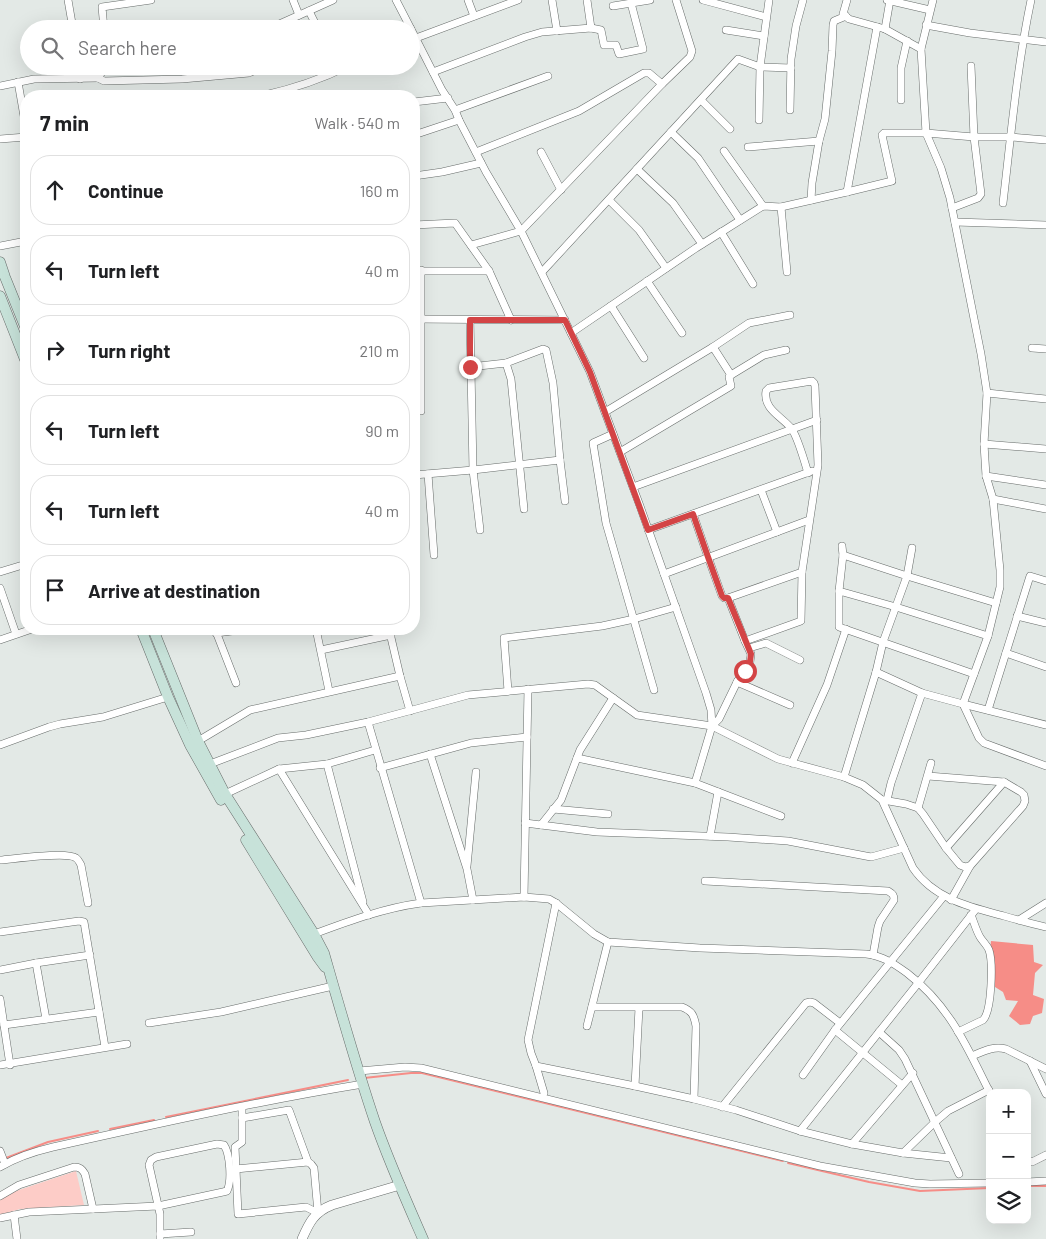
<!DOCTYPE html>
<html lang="en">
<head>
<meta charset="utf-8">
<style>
  body { margin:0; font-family:Barlow,sans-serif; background:#f6f6f6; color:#202124 }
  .controls { position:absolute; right:15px; bottom:15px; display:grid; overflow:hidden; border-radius:10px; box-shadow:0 5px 20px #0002 }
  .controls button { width:45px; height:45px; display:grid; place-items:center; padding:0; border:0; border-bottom:1px solid #e0e0e0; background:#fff; color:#202124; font:25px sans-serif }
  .stop { position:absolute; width:15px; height:15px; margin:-11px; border:4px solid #d34445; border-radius:50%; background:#fff }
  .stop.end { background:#d34445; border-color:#fff; box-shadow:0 1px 5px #0008 }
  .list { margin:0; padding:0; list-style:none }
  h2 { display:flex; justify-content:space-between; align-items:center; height:65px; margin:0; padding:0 20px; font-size:21px }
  h2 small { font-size:16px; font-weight:400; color:#757577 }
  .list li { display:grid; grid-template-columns:32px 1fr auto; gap:15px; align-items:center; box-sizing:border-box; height:70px; margin:0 10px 10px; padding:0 10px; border:1px solid #e0e0e0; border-radius:20px }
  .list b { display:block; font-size:19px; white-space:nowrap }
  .list em { font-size:16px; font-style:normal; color:#757577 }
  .icon { flex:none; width:28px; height:28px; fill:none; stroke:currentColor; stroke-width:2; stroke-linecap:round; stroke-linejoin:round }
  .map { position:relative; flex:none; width:1046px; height:1239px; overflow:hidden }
  .search { position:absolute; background:#fff; box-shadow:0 5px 20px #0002; left:20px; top:20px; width:400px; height:55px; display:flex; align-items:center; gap:12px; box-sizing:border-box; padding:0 18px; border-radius:28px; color:#757577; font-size:19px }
  .panel { position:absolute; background:#fff; box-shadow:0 5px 20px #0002; left:20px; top:90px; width:400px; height:545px; border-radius:20px }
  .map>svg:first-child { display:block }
</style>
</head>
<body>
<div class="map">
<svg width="1046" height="1239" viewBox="0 0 1046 1239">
  <rect width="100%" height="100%" fill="#e3e9e6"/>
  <polygon fill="#fdccc7" points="76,1171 84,1205 20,1209 0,1215 0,1200 13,1192"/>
  <polygon fill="#f68d87" points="991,941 1033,945 1034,962 1043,965 1035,973 1033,995 1044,999 1042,1013 1033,1016 1030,1024 1020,1025 1009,1016 1018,1001 1006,1000 1003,992 995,987 990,951"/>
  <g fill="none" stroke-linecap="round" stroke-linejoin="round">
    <g stroke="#f68d87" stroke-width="2">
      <polyline points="364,1078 411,1073 422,1073 783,1161"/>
      <polyline points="166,1117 348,1080"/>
      <polyline points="110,1129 154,1120"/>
      <polyline points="6,1158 48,1142 98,1131"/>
      <polyline points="788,1163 869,1182 920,1191 990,1188"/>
      <polyline points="1027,1186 1046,1186"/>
    </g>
    <defs>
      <g id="minor">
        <polyline points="68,0 73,29"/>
        <polyline points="293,0 299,15"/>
        <polyline points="396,0 411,29"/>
        <polyline points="468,0 474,16"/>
        <polyline points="552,0 557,31"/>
        <polyline points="587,0 591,28"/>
        <polyline points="703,0 766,17"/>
        <polyline points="847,0 843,14 849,19 885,29 921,49 926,133 941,168 950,198 981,354 987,393 984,444 986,476 993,499 1000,570 1000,587 988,636 963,704 922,693 891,783 887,800"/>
        <polyline points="887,0 930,10"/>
        <polyline points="613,6 650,0"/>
        <polyline points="309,11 318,29"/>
        <polyline points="926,25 970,33 1046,42"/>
        <polyline points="104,29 102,7 151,0"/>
        <polyline points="252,29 275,26 333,0"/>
        <polyline points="411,29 442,90 455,110 459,120 486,172 521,231 590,372 640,506 706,693 711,710 712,726 695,783"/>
        <polyline points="885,29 890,0"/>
        <polyline points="726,30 764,36"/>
        <polyline points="416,38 518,0"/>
        <polyline points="921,49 933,0"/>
        <polyline points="78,66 80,79"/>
        <polyline points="433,72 525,37 542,32 591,28 601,30 604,45 616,45 619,54 643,49 631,3"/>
        <polyline points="98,78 104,81 182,79 249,73 264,66"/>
        <polyline points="18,82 26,128"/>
        <polyline points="0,86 34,79 98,78 106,66"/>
        <path d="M261,96C292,89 320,80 348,66"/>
        <polyline points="701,100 730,129"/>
        <polyline points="901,100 901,68 907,41"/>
        <polyline points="414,102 448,98"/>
        <polyline points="455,110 548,76"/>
        <polyline points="790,110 791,59 796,26 803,0"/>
        <polyline points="759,120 760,67 769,0"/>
        <polyline points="671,132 698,158 740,220"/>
        <polyline points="414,135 459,120"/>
        <polyline points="0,139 26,137"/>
        <polyline points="748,147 819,141"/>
        <polyline points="724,151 763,206"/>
        <polyline points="476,152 579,111 644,73 649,73 662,84"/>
        <polyline points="541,152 561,190"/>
        <polyline points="637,169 673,203 702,244"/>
        <polyline points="414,176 442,172 481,163"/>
        <polyline points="847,192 877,27"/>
        <polyline points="609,200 639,230 666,268"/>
        <polyline points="811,200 812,183 819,141 825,119 832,51 833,25 834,21 846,16"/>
        <path d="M1003,203C1011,135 1017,67 1031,0"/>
        <polyline points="781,207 787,272"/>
        <polyline points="952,208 978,198 981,194 974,137 971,66"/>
        <polyline points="955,222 1046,225"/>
        <polyline points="414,225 455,223 489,271 511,320"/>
        <polyline points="721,232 753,284"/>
        <polyline points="471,245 521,231 662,84 690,57 692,51 676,0"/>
        <polyline points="0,246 26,241"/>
        <polyline points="414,271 489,271"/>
        <polyline points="542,272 738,59 760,67 791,68"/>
        <polyline points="647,281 682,333"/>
        <polyline points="611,306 644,358"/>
        <polyline points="414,319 565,320"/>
        <polyline points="470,320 473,470 480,530"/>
        <polyline points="571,333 696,248 763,206 781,207 847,192 892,181 882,135 884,133 926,133 974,137 1011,137 1046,140"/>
        <polyline points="713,347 731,375"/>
        <polyline points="1032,348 1046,349"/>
        <polyline points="506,363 543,349 546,350 553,383 560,460 565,501"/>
        <polyline points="470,367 506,363 511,379 524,509"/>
        <polyline points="987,393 1046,399"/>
        <polyline points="421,411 421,270"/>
        <polyline points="605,412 713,347 749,323 790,315"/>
        <polyline points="613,434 593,443 606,523 654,690"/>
        <polyline points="984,444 1046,449"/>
        <polyline points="620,452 731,386 729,377 731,375 764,355 786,350"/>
        <polyline points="428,474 434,555"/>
        <polyline points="414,475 473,470 560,460"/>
        <polyline points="986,476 1046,485"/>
        <polyline points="633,487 817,420"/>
        <polyline points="761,490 777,532"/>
        <polyline points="993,499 1046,509"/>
        <path d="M693,514L708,557L722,596L724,598H728L802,572L818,465L815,386L814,383L812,381L769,388L766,391C763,409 781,416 791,428C797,435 805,463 808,473"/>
        <polyline points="648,530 812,471"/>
        <polyline points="842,546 843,555 839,591 896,607 988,636"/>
        <polyline points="843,555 907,576 996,603"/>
        <polyline points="0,572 26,564"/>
        <polyline points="664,574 809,520"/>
        <polyline points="0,588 16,634"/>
        <polyline points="839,591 839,627 974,674"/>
        <polyline points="728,598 745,641"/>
        <polyline points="1017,616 1046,623"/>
        <polyline points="215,629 236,683"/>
        <polyline points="316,629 329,691"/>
        <polyline points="389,629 400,676 410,711"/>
        <polyline points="216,633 248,629"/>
        <polyline points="0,640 32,629"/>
        <polyline points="749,648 766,643 800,660"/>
        <polyline points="321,650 391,635"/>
        <polyline points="1006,653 1046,667"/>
        <polyline points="876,672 922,693"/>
        <polyline points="737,682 790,705"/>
        <polyline points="508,691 504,638 602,626 634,619 676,607"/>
        <polyline points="963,704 979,738 984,743 1046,766"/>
        <polyline points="963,704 1046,725"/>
        <polyline points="988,710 1030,576 1046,581"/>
        <polyline points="368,722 421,903"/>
        <polyline points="712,726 719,719 737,682 750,662 751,654 745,641 801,621 802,572"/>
        <polyline points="198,741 250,710 400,676"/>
        <polyline points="0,745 49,727 60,724 103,717 168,697"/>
        <polyline points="430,754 467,869 473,900"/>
        <polyline points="577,758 695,783 781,816"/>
        <polyline points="792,763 827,685 846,629"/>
        <path d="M210,764L278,738L306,735L368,722L468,695L588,684L595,685L637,715L712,726L778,759L844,777L863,785L882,800L913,868C934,899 970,907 1004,916C1018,920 1032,924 1046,927"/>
        <polyline points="327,764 363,902"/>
        <polyline points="380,768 471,743 527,737"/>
        <polyline points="279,769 369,915"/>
        <polyline points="844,777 876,672 883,642 907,576 912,548"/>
        <polyline points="225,794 279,769 327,764 375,750"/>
        <polyline points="883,800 906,804 918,808 923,814 946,848 960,865 965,867 970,866 1023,806 1025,801 1024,795 1021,792 1004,782 928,776"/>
        <polyline points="918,808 931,763"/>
        <polyline points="553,809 608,814"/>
        <polyline points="525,823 541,825 561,800 580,750 613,698"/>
        <polyline points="541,825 597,832 728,837 788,841 871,857 904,848"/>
        <polyline points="710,836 718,792"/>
        <polyline points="946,848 1004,782"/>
        <path d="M0,860C14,859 67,851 76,858C79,860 79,862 81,865L88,903"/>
        <polyline points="467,866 476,772"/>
        <path d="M705,881L888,891C893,894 894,895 894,900L880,921L878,927L873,955"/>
        <polyline points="524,897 528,689"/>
        <polyline points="951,900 970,866"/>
        <polyline points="556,903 528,1040 531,1053 536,1066 635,1086 694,1099 736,1110 800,1131 852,1144 903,1153 951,1158"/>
        <polyline points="1019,920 1046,903"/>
        <polyline points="0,932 79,921 84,922 105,1047"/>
        <path d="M314,934C349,921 384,908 421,903L524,897L549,899L556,903L594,934L608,942L700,948L866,954C883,956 893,963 907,973C950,1006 967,1047 990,1093"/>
        <polyline points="36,963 46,1019"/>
        <polyline points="0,970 36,963 90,955"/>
        <polyline points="0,999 10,1065"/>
        <path d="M592,1007H682C692,1011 694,1015 696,1026L694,1099"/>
        <polyline points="149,1023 221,1012 333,986"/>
        <polyline points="4,1025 99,1012"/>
        <polyline points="587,1026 608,942"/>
        <polyline points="835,1030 902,1085"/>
        <polyline points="879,1032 899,1050 905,1059 959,1174"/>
        <path d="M958,1032L983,1020C992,1011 993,962 989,950C987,945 983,942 980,937C976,930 974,922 971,915"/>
        <path d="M972,1056C984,1051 993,1046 1006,1049L1046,1069"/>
        <polyline points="1030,1061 1046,1094"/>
        <polyline points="0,1065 127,1044"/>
        <polyline points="536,1066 544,1093"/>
        <polyline points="359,1071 405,1067 421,1068 820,1166 915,1183 930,1184 990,1183"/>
        <polyline points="803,1075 835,1030 944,896"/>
        <polyline points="635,1086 639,1008"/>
        <polyline points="722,1107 806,1003 810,1002 814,1003 840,1023"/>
        <polyline points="242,1118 289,1110 308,1162"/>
        <polyline points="800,1131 919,982 976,909"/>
        <polyline points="852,1144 913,1073"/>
        <polyline points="0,1151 5,1164"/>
        <polyline points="903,1153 935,1122 948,1111 989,1090"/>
        <polyline points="1027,1161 1032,1162 1046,1155"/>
        <path d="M0,1167C15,1158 36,1151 53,1147C156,1124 259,1101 363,1084"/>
        <polyline points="236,1169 308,1162 311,1164 314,1168 318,1213 306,1207 238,1214 235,1147 242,1142 242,1107"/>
        <polyline points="1027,1182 1046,1181"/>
        <path d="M0,1196L19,1185L74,1167C80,1167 82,1169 85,1174L93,1209"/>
        <polyline points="14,1215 17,1239"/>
        <path d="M0,1218L29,1212L158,1206L223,1192L227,1191C232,1181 230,1154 224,1145L217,1144L156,1157L151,1160L149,1165L160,1214V1239"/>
        <polyline points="160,1234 191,1232"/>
      </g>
      <path id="tertiary" d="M302,1239C309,1223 314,1212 332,1205L400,1185"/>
      <g id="secondary">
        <polyline points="0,262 5,277 26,329"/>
        <polyline points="0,296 26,362"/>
        <polyline points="141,629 168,697 190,745 221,800"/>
        <path d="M153,629L198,741L225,794L314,934L324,953C340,1009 356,1066 375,1122C389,1162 406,1200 423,1239"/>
        <polyline points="246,840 317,956 325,967"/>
      </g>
    </defs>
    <use href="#minor" stroke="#676c6a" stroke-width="8"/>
    <use href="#tertiary" stroke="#676c6a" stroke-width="10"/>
    <use href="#secondary" stroke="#676c6a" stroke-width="11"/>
    <use href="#minor" stroke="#fff" stroke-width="7"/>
    <use href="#tertiary" stroke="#fff" stroke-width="9"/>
    <use href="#secondary" stroke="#c7e2d9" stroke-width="10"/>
  </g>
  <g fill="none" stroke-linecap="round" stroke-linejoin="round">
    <polyline stroke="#d34445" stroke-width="6" points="470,367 470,320 565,320 590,372 648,530 693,514 708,557 722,596 724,598 728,598 751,654 750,662 745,671"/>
  </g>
</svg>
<div class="controls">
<button>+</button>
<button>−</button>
<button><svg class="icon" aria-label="layers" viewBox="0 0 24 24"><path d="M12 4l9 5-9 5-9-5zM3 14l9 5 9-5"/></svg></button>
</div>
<div class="stop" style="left:745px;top:671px"></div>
<div class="stop end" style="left:470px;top:367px"></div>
<div class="search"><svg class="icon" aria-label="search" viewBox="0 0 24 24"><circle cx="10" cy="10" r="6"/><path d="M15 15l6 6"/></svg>Search here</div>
<section class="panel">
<h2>7 min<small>Walk · 540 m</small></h2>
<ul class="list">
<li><svg class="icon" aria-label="ahead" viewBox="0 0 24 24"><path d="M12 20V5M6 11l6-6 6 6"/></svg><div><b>Continue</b></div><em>160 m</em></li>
<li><svg class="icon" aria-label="left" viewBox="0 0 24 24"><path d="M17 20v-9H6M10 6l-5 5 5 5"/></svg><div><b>Turn left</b></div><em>40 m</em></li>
<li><svg class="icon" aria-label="right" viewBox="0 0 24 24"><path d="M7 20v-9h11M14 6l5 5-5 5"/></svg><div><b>Turn right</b></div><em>210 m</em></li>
<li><svg class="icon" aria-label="left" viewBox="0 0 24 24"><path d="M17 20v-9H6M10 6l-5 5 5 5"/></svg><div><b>Turn left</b></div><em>90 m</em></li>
<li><svg class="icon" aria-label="left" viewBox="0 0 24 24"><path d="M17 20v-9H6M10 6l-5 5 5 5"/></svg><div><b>Turn left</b></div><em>40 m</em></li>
<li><svg class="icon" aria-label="arrive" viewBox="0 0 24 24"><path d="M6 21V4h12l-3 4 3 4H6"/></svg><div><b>Arrive at destination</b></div></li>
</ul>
</section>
</div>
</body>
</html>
